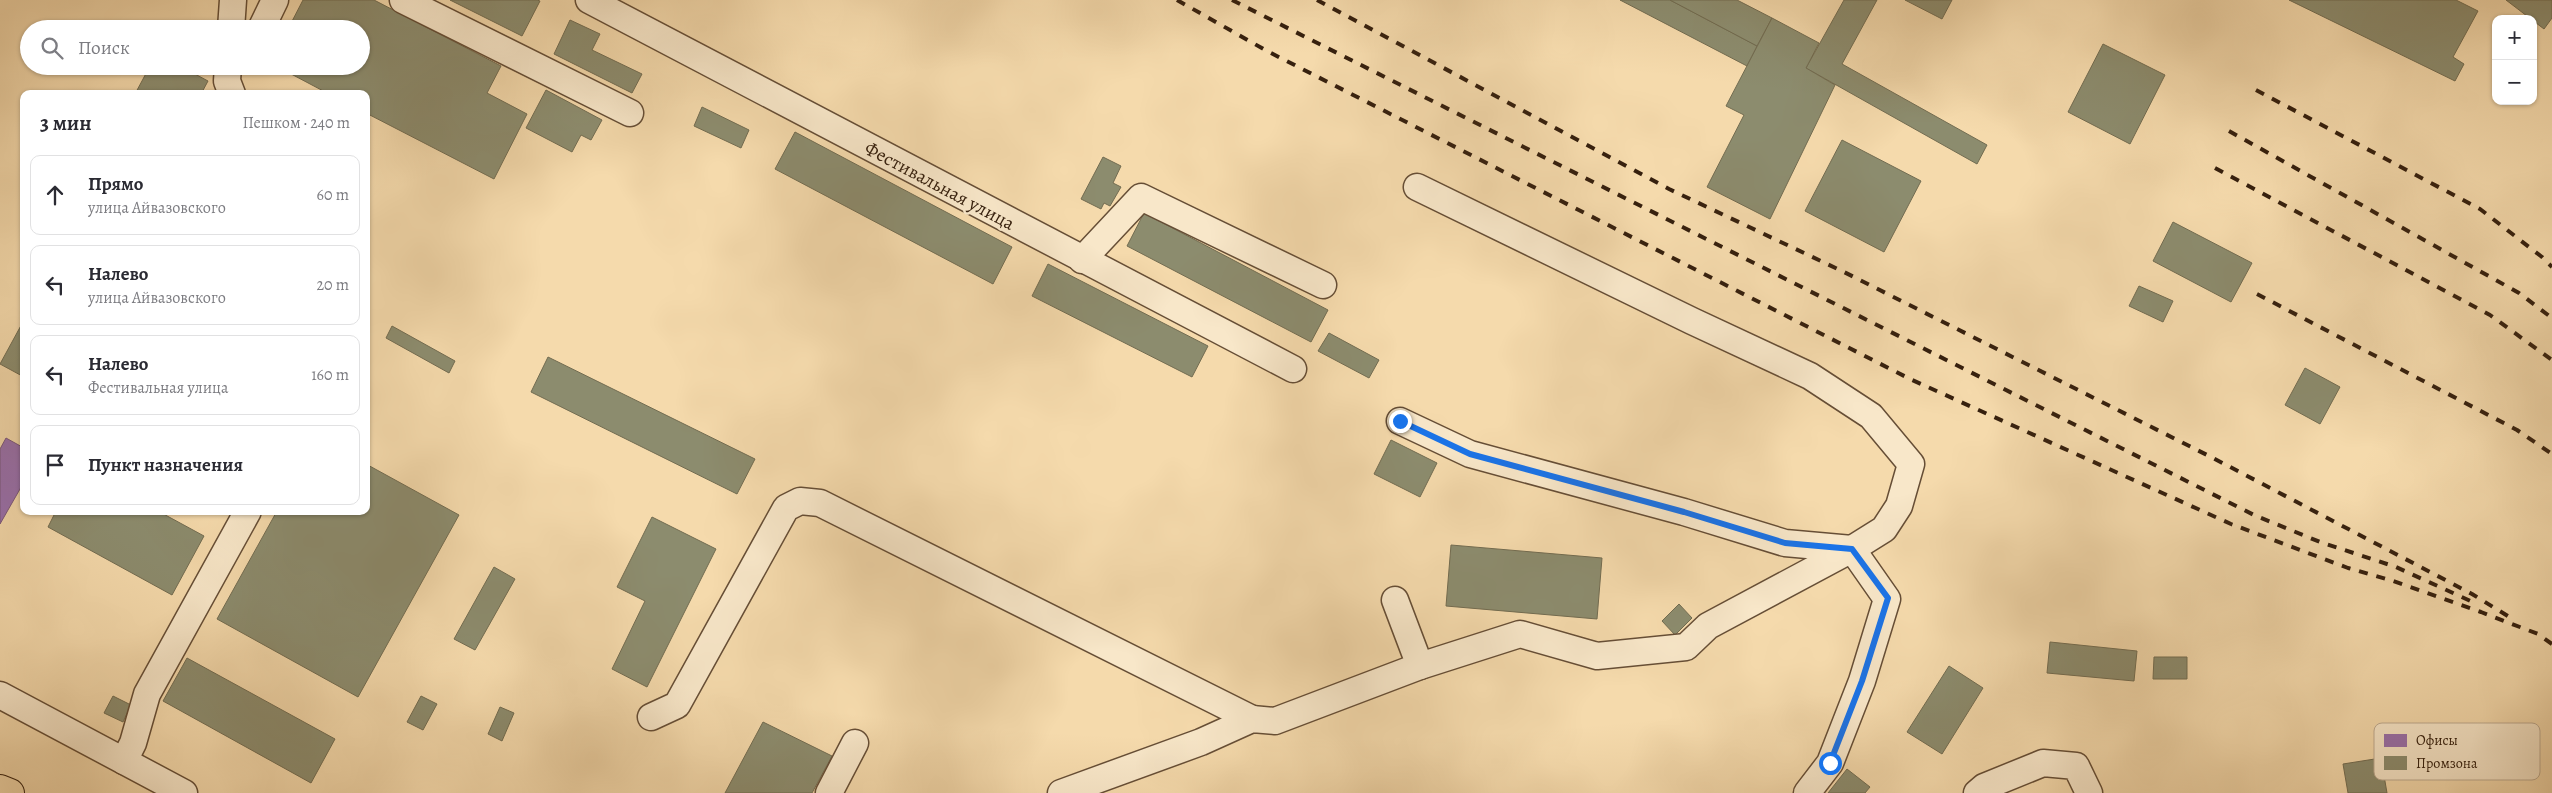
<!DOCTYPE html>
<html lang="ru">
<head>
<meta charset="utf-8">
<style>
  body { margin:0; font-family:Alegreya,serif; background:#f7f7f7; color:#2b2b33 }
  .controls { position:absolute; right:15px; top:15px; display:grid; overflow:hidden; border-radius:10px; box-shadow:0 1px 4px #0004 }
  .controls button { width:45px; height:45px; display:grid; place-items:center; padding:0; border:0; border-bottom:1px solid #e1e1e2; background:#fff; color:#2b2b33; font:25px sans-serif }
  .stop { position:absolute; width:15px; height:15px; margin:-11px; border:4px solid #1a73e8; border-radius:50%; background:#fff }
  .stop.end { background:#1a73e8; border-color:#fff; box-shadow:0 1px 5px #0008 }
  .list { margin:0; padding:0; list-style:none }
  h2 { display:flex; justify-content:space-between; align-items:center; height:65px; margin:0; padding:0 20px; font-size:21px }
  h2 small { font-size:16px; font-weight:400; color:#7c7c81 }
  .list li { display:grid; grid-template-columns:32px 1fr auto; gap:15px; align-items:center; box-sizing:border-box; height:80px; margin:0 10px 10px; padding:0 10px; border:1px solid #e1e1e2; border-radius:10px }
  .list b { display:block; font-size:19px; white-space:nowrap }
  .list p { margin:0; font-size:16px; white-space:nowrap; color:#7c7c81 }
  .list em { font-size:16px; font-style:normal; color:#7c7c81 }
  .icon { flex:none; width:28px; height:28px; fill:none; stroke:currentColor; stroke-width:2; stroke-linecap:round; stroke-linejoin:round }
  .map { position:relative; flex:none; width:2552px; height:793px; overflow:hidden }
  .search { position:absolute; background:#fff; box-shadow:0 1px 4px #0004; left:20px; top:20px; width:350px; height:55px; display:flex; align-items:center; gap:12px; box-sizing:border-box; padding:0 18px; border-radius:28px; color:#7c7c81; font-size:19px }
  .panel { position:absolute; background:#fff; box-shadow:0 1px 4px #0004; left:20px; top:90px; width:350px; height:425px; border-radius:10px }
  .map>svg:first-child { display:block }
</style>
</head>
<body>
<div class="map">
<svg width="2552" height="793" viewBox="0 0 2552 793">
  <rect width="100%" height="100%" fill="#f5daac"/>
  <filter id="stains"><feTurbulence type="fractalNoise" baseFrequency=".004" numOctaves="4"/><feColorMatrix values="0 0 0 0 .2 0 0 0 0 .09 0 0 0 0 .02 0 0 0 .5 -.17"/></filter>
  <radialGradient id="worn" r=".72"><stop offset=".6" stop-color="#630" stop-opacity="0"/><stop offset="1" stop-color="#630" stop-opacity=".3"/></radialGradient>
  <polygon fill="#9970ab" stroke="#7b587c" points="6,438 24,448 24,482 0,524 0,449"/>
  <g fill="#8c8c6e" stroke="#726c51">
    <polygon points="303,0 374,0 501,66 487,93 527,114 494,179 366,113 366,94 329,94 276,66 361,66 361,29 288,29"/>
    <polygon points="450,0 537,0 540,1 522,36"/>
    <polygon points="1620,0 1670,0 1757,46 1747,66"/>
    <polygon points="1670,0 1737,0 1772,18 1757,46"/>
    <polygon points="1844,0 1877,0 1842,64 1987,145 1977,164 1806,68"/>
    <polygon points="1905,0 1952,0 1942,19"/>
    <polygon points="2289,0 2456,0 2478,11 2453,57 2464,64 2455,81"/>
    <polygon points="2506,0 2552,0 2552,18 2544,29"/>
    <polygon points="1772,18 1819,43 1806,68 1835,85 1770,219 1707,187 1744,115 1726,106"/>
    <polygon points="570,20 600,34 592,50 642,74 632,93 554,54"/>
    <polygon points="2103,44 2165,75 2130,144 2068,112"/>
    <polygon points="150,66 180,66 208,81 201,94 135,94"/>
    <polygon points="546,90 602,120 591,140 581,135 572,152 526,128"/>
    <polygon points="702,107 749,130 741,148 694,126"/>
    <polygon points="795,132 1012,247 993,284 775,169"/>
    <polygon points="1842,140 1921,181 1884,252 1805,211"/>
    <polygon points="1103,157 1121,166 1113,183 1121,187 1110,206 1104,203 1101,209 1081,199"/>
    <polygon points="1144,213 1328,310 1311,342 1127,246"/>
    <polygon points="2173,222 2252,263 2231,302 2153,261"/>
    <polygon points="1048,264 1208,346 1192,377 1032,296"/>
    <polygon points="2139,286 2173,301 2163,322 2129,306"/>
    <polygon points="24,320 24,377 0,364"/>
    <polygon points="392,326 455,361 449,373 386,338"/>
    <polygon points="1329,333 1379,360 1369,378 1318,351"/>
    <polygon points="548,357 755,459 737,494 531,392"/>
    <polygon points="2305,368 2340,387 2320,424 2285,405"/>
    <polygon points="1391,440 1437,463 1420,497 1374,474"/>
    <polygon points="366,464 459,515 358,697 217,619 277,511 366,511"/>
    <polygon points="56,511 158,511 204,536 172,595 48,527"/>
    <polygon points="652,517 716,549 647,687 612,669 645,601 617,587"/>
    <polygon points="1451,545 1602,558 1597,619 1446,606"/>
    <polygon points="494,567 515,579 475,650 454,639"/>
    <polygon points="1679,604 1692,618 1675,635 1662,621"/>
    <polygon points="2050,642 2137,651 2134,681 2047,673"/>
    <polygon points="2154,657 2187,657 2187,679 2153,679"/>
    <polygon points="187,658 335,739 311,783 163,701"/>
    <polygon points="1949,666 1983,688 1942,754 1907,732"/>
    <polygon points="113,696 131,705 123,722 104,713"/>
    <polygon points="421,696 437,704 423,730 407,722"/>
    <polygon points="500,707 514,713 502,741 488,734"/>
    <polygon points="763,722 832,756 812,793 725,793"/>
    <polygon points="2381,758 2387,793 2348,793 2343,764"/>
    <polygon points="1847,769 1870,787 1865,793 1828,793"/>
  </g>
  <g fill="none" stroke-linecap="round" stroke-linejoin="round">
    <defs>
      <g id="minor">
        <polyline points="403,0 630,113"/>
        <polyline points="589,0 1293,369"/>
        <polyline points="231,29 233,0"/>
        <polyline points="261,29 275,0"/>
        <polyline points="228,66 227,81 232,94"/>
        <polyline points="1417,187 1692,321 1810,376 1871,416 1911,464 1899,506 1884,529 1852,549 1708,626 1686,647 1597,656 1520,634 1420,666"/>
        <polyline points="1082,260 1141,197 1323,285"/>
        <polyline points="1400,421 1470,454 1684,512 1785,543 1852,549"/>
        <polyline points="0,695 184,793"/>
        <polyline points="651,717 677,705 786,508 800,501 820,503 1252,719"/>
        <polyline points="124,761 133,743 147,694 248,511"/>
        <polyline points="829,793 855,743"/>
        <polyline points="1061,793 1201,742 1252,719 1275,721 1420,666 1395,600"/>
        <polyline points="1807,793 1830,763 1862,681 1887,599 1852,549"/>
        <polyline points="1977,793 1984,787 2043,763 2076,766 2089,793"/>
      </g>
      <polyline id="highway" points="0,789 10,793"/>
    </defs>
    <use href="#minor" stroke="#664e36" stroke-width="29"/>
    <use href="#highway" stroke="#36200e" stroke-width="30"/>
    <use href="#minor" stroke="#f8e7c9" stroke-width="26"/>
    <use href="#highway" stroke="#f5daac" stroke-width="28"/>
    <g stroke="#36200e" stroke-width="4" stroke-dasharray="9 9" stroke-linecap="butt">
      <polyline points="1177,0 1267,51 1910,379 2231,524 2348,568 2393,581 2481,612 2538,634 2552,644"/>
      <polyline points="1232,0 2254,515 2320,542 2396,567 2477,604"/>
      <polyline points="1317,0 1669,189 1842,271 1967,334 2213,458 2472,594 2511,618"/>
      <polyline points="2256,90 2480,209 2542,257 2552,267"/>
      <polyline points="2229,131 2519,293 2552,318"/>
      <polyline points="2215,168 2490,315 2552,360"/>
      <polyline points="2257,294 2517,430 2552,454"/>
    </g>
  </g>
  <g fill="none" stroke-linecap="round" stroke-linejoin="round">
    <polyline stroke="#1a73e8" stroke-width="6" points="1400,421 1470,454 1684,512 1785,543 1852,549 1888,598 1862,681 1830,763"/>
  </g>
  <g text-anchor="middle" stroke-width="5" stroke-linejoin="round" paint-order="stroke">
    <g font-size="19" fill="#36200e" stroke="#f8e7c9">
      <text transform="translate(940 185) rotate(28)" y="7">Фестивальная улица</text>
    </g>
  </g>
  <rect x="2374" y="723" width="166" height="57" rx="8" fill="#f8e7c9" stroke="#beab91" stroke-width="1"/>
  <rect x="2384" y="734" width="23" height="13" fill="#9970ab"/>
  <rect x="2384" y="756" width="23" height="14" fill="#8c8c6e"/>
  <g font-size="14" fill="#36200e">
    <text x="2416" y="745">Офисы</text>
    <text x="2416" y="768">Промзона</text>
  </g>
  <rect width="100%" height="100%" filter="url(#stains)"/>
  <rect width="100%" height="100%" fill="url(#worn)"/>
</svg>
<div class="controls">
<button>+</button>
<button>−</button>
</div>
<div class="stop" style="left:1830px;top:763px"></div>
<div class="stop end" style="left:1400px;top:421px"></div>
<div class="search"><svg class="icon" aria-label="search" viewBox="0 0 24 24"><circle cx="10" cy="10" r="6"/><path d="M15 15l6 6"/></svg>Поиск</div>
<section class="panel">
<h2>3 мин<small>Пешком · 240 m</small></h2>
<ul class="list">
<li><svg class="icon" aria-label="ahead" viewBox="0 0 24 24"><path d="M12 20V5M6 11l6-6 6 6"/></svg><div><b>Прямо</b><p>улица Айвазовского</p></div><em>60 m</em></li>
<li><svg class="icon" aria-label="left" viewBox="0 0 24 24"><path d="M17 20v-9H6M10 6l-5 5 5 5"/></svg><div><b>Налево</b><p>улица Айвазовского</p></div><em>20 m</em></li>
<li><svg class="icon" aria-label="left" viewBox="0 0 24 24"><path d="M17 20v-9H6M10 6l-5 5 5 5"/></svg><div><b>Налево</b><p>Фестивальная улица</p></div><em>160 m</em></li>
<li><svg class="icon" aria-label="arrive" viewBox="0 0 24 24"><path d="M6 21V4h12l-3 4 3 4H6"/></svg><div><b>Пункт назначения</b></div></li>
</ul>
</section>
</div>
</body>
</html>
